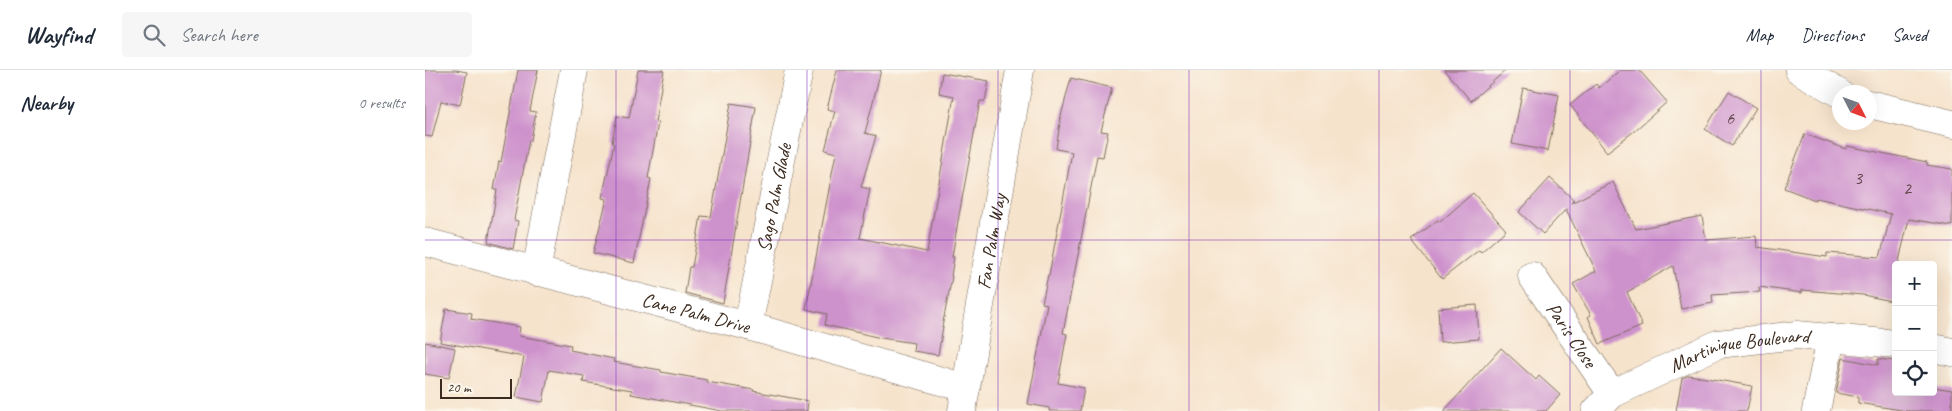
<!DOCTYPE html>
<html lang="en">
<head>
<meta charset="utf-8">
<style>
  body { margin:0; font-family:Caveat,sans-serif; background:#f6f6f7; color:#1f2937 }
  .controls { position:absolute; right:15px; bottom:15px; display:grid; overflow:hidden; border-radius:5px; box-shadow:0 5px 20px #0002 }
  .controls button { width:45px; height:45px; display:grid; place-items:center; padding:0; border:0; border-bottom:1px solid #e0e1e3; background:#fff; color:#1f2937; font:25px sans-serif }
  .compass { position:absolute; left:1407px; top:15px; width:45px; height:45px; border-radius:50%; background:#fff; box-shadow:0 5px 20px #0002; rotate:132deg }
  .scale { position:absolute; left:15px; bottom:12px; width:72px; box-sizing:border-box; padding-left:5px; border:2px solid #3b2a1e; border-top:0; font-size:14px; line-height:18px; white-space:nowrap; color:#3b2a1e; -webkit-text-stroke:4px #fbf7ec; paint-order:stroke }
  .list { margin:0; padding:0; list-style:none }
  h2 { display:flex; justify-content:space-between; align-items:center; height:65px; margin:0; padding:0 20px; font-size:21px }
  h2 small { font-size:16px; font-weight:400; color:#747a83 }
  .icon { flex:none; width:28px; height:28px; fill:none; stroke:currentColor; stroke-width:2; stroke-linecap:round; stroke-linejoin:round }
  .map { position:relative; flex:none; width:1527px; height:341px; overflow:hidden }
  header { display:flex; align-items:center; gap:30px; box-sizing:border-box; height:70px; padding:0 25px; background:#fff; border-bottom:1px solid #e0e1e3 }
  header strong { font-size:24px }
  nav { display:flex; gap:28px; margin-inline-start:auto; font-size:18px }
  .search { width:350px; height:45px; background:#f6f6f7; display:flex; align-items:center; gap:12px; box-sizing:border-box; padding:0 18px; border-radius:5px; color:#747a83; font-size:19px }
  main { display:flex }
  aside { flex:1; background:#fff }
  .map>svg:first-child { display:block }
</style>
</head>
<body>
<header>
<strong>Wayfind</strong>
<div class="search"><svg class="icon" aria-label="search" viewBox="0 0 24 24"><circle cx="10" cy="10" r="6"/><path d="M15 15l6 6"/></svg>Search here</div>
<nav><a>Map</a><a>Directions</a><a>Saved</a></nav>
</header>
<main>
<aside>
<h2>Nearby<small>0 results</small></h2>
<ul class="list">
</ul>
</aside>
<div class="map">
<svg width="1527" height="341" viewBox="0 0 1527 341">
  <rect width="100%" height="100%" fill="#fbf7ec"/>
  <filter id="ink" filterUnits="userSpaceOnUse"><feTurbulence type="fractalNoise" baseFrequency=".02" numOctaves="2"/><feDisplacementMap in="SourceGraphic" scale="10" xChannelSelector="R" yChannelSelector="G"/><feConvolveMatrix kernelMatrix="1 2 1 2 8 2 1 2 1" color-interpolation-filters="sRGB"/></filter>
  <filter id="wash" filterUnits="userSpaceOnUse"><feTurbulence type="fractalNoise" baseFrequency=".0096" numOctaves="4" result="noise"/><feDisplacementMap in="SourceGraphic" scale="20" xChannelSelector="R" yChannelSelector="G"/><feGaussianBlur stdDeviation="1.12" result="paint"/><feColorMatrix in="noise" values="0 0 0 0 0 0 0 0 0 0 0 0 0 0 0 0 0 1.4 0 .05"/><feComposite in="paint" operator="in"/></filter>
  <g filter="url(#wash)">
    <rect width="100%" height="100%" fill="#f6e3cc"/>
    <g id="blocks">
      <g fill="#cd91cc">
        <polygon points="0,0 31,0 42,2 35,35 16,31 7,67 0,66"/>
        <polygon points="93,0 113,0 105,41 111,42 106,70 104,70 89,150 93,151 88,179 63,172 72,120 69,120 74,91 76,92"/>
        <polygon points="213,0 239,0 230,52 233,53 223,108 226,109 209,193 168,183 182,129 177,128 189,74 187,73 192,46 204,48"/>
        <polygon points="412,0 456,0 440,63 451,66 436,117 445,119 435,168 502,182 529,26 514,23 517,3 564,11 560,31 555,31 546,80 533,151 527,187 529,187 526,206 527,207 517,257 518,257 513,285 488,281 489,273 456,268 400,255 402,244 381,239 411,83 400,80 410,41 402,39"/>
        <polygon points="1019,0 1081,0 1046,31"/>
        <polygon points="1195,0 1214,0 1242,32 1208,62 1182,82 1145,35 1171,14 1174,18"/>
        <polygon points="646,8 687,18 676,61 683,62 678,87 672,86 638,263 642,264 633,313 659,318 655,341 624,341 624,338 603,334 622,234 617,233 623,205 624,205 647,82 631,79 636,46"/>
        <polygon points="1098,18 1134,25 1123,81 1087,74"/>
        <polygon points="1304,21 1331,38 1307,76 1280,59"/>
        <polygon points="306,33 331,37 298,233 260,223 264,197 267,197 276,146 286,147"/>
        <polygon points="1380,64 1421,79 1422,76 1502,92 1502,95 1527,99 1527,156 1484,149 1473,195 1471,195 1471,232 1438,225 1377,220 1377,223 1334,217 1335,222 1287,225 1288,233 1256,239 1248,196 1202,222 1217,256 1175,274 1163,247 1166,245 1148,214 1171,201 1141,139 1118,164 1094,142 1125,108 1149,130 1146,133 1188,112 1211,159 1277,146 1281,170 1331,166 1332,177 1402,187 1402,183 1455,187 1466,144 1391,128 1390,130 1359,118"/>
        <polygon points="1048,123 1081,160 1056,182 1054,180 1017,209 986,170 1013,150 1015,152"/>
        <polygon points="1052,235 1054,269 1015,272 1013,238"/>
        <polygon points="21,239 47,243 46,249 95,257 94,266 146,275 145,280 189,289 188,292 236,300 236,302 282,310 282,312 329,320 328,321 383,331 382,341 297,341 206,324 207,320 158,312 159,306 124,300 118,332 91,327 99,287 15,272"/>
        <polygon points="0,272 30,278 24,308 0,304"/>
        <polygon points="1076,278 1111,310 1114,306 1135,325 1121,341 1019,341"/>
        <polygon points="1418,288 1453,295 1453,289 1471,291 1471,322 1508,322 1508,317 1527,320 1527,341 1482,341 1433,333 1433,327 1411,323"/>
        <polygon points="1264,305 1327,316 1322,341 1251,341 1257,308"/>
      </g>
    </g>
  </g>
  <g filter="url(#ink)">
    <use href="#blocks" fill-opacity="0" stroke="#7c6b5b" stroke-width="1"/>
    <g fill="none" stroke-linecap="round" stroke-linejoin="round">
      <defs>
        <g id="minor">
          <polyline points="1374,0 1414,23"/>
          <polyline points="1444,34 1527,54"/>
          <path id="s1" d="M0,172L323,256L541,318"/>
          <polyline points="111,202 149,0"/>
          <path id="s2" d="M1107,206L1187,324"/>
          <path id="s3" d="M323,256L374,0"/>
          <polyline points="1508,278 1527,282"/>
          <path id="s4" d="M537,341L595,0"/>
          <path id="s5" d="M1171,341L1187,324L1293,274L1372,265L1471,274"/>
          <polyline points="1391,341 1406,268"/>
        </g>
      </defs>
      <use href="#minor" stroke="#7c6b5b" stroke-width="29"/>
      <use href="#minor" stroke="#fff" stroke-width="28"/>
    </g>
  </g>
  <path fill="none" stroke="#7b2cbf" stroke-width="1" stroke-opacity="0.55" d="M191,0V341M382,0V341M573,0V341M764,0V341M954,0V341M1145,0V341M1336,0V341M0,170H1527"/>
  <g text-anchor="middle" stroke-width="5" stroke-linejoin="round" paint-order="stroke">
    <g font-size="18" fill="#60444a">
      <text x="1305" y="54">6</text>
      <text x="1433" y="114">3</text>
      <text x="1482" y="124">2</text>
    </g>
    <g font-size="20" fill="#3b2a1e" stroke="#fbf7ec">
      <text dy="7" stroke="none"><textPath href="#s3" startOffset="131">Sago Palm Glade</textPath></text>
      <text dy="7" stroke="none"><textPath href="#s4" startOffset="172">Fan Palm Way</textPath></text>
      <text dy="7" stroke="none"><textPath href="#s1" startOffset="280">Cane Palm Drive</textPath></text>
      <text dy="7" stroke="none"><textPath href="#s2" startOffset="71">Paris Close</textPath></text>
      <text dy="7" stroke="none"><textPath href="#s5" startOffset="160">Martinique Boulevard</textPath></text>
    </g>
  </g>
</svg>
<div class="controls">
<button>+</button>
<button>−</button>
<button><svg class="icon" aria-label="locate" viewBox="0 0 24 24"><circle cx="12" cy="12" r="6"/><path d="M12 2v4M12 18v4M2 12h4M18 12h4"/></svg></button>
</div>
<svg class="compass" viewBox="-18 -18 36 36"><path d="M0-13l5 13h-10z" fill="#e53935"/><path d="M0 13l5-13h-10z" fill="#747a83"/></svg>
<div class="scale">20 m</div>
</div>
</main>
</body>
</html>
